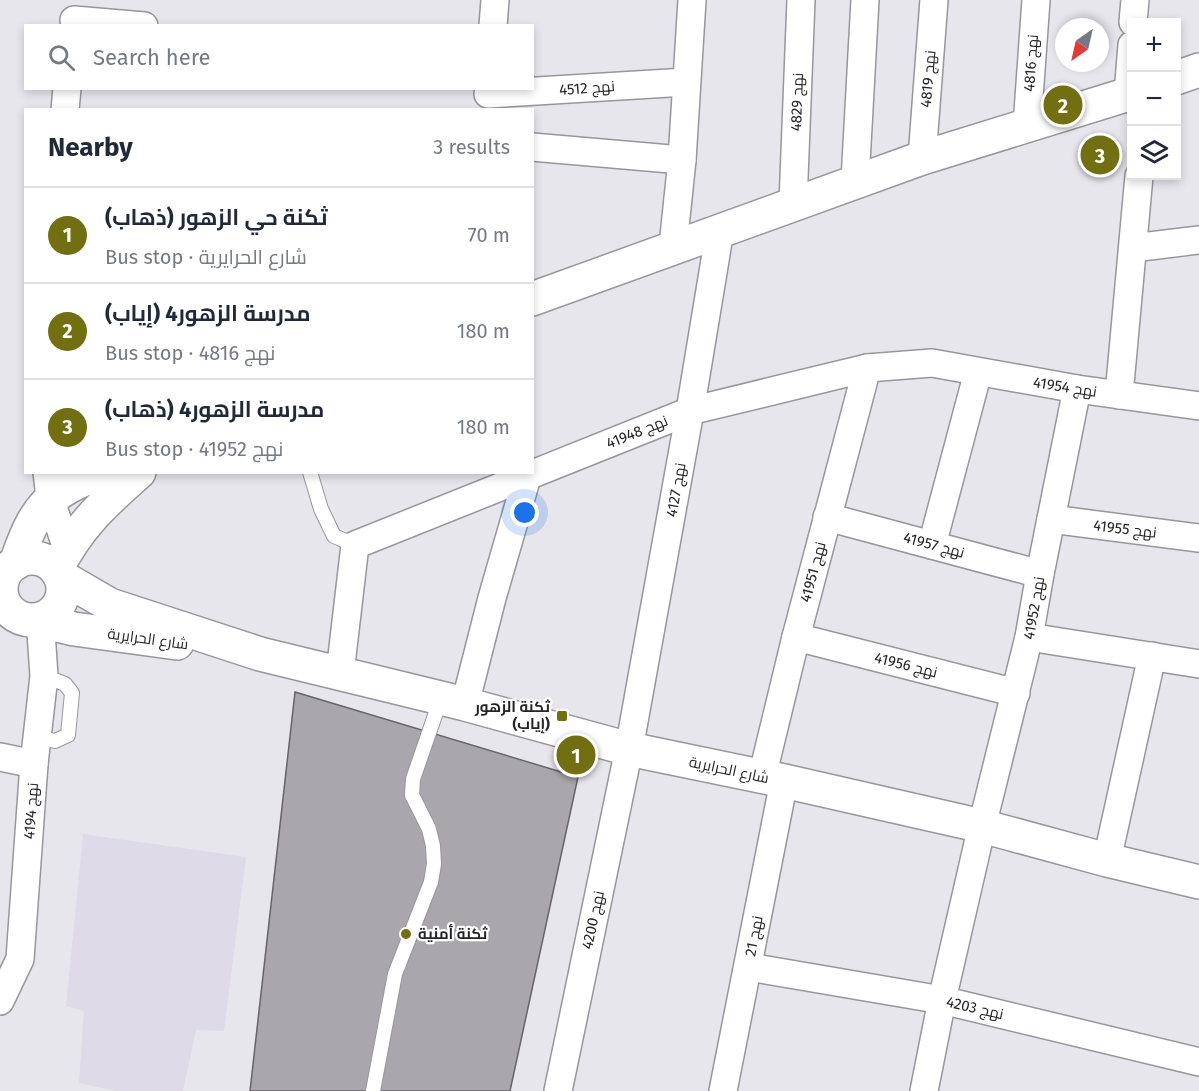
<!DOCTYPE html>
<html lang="en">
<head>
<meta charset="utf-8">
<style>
  body { margin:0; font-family:"Fira Sans",Cairo,sans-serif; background:#f6f6f7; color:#1f2937 }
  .controls { position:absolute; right:18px; top:18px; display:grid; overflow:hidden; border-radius:0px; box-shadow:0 3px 9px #0003 }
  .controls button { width:54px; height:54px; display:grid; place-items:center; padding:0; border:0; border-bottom:2px solid #e0e1e3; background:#fff; color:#1f2937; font:30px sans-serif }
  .compass { position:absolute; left:1055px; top:18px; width:54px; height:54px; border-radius:50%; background:#fff; box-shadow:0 3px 9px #0003; rotate:214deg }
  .you { position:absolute; left:525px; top:513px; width:21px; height:21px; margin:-15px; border:4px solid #fff; border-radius:50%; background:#1a73e8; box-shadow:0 0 0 9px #1a73e833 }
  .badge { display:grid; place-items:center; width:39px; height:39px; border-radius:50%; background:#726f10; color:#fff; font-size:20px; font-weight:700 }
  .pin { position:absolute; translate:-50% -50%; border:3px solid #fff; box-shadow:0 2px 6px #0006 }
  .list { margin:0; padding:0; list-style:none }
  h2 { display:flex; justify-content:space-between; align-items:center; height:78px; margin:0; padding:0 24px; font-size:26px }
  h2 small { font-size:20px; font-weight:400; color:#747a83 }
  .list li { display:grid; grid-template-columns:39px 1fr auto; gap:18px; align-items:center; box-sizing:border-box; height:96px; padding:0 24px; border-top:2px solid #e0e1e3 }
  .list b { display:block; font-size:22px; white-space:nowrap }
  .list p { margin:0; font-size:20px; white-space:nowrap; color:#747a83 }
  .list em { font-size:20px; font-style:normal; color:#747a83 }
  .icon { flex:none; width:33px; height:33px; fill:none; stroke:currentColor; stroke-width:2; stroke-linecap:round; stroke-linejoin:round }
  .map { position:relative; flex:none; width:1199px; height:1091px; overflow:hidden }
  .search { position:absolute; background:#fff; box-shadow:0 3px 9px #0003; left:24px; top:24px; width:510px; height:66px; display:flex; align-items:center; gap:15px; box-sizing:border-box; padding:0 21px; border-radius:0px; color:#747a83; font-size:22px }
  .panel { position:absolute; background:#fff; box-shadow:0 3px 9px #0003; left:24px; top:108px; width:510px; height:366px; border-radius:0px }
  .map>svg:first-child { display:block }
</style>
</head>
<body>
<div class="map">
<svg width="1199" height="1091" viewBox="0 0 1199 1091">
  <rect width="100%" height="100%" fill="#e8e6ed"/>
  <polygon fill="#dedae7" points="83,834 246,857 224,1031 196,1030 183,1091 116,1091 79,1083 84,1011 66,1006"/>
  <polygon fill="#a9a7ad" stroke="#666469" stroke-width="1.5" points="295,692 578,777 510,1091 250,1091"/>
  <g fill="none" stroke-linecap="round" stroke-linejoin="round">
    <defs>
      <g id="service">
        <polyline points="310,472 321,509 334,536 355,545"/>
        <polyline points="37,737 55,741 68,735 72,693 65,684 44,676"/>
        <polyline points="373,1091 395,974 431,882 434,864 433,846 429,829 412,795 413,779 441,698"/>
      </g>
      <g id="minor">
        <polyline points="74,20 144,26"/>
        <polyline points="1133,22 1135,0"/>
        <polyline points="493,26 495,0"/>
        <polyline points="488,94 686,82"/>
        <polyline points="1128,94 1132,45"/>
        <polyline points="65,110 67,88"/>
        <polyline points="1027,126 1036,0"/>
        <polyline points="532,147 682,160"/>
        <polyline points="922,158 934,0"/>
        <polyline points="855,181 865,0"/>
        <polyline points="793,203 801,0"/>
        <polyline points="673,246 682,160 692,0"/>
        <polyline points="1133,248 1199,240"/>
        <polyline points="1119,395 1139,176"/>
        <polyline points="47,472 50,498 67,549"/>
        <polyline points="827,517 1040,574"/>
        <polyline points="1051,519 1199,538"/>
        <polyline points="932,545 978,372"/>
        <polyline points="796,637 1016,693"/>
        <polyline points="1029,637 1199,664"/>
        <polyline points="340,673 355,545 690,411 867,368 932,363 1077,389 1199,406"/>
        <polyline points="465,704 492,598 527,477 526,472"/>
        <polyline points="0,757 34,764"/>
        <polyline points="762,777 796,637 867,368"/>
        <polyline points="1107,860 1152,656"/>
        <polyline points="749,967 942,1000 1199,1062"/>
        <polyline points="0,1001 20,959 34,764 44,676 41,632 33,620"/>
        <polyline points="558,1091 629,749 690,411 720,230"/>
        <polyline points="723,1091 784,781"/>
        <polyline points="924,1091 942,1000 982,826 1029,637 1040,574 1077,389"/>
      </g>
      <g id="secondary">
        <polyline points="1176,78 1199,70"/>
        <polyline points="532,299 922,158 1132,93"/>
        <circle cx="32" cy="589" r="31"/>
        <path d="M16,563C35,508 47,492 103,472"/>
        <path d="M56,570C78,526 103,504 139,472"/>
        <polyline points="60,576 110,605 260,654 465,704 629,749 784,781 982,826 1107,860 1199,882"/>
        <polyline points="37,620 74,629 177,643"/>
      </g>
    </defs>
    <use href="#service" stroke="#98969b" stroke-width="16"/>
    <use href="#minor" stroke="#98969b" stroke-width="30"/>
    <use href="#secondary" stroke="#98969b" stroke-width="36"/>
    <use href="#service" stroke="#fff" stroke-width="14"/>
    <use href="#minor" stroke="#fff" stroke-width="27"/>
    <use href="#secondary" stroke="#fff" stroke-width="33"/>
  </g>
  <g fill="#726f10" stroke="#fff" stroke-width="2">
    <rect x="556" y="710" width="12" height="12" rx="3"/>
    <circle cx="406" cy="934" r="6"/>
  </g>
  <g text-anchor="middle" stroke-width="4.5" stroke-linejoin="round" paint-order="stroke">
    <g font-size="15" fill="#242426" stroke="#fff">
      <text transform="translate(1031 63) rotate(-86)" y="5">نهج 4816</text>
      <text transform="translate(928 79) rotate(-85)" y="5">نهج 4819</text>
      <text transform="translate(587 88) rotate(-4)" y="5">نهج 4512</text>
      <text transform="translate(797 102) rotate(-88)" y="5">نهج 4829</text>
      <text transform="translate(1065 387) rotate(9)" y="5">نهج 41954</text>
      <text transform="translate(637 432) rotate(-22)" y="5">نهج 41948</text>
      <text transform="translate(676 490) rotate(-80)" y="5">نهج 4127</text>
      <text transform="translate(1125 529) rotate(7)" y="5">نهج 41955</text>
      <text transform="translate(934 545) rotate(15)" y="5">نهج 41957</text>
      <text transform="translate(813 572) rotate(-75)" y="5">نهج 41951</text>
      <text transform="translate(1034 608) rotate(-80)" y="5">نهج 41952</text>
      <text transform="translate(148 639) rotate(8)" y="5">شارع الحرايرية</text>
      <text transform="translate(906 665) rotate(14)" y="5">نهج 41956</text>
      <text transform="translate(729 770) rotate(12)" y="5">شارع الحرايرية</text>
      <text transform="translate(31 811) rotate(-86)" y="5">نهج 4194</text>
      <text transform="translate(593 920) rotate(-78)" y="5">نهج 4200</text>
      <text transform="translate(754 936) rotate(-79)" y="5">نهج 21</text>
      <text transform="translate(975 1008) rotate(13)" y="5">نهج 4203</text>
    </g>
    <g font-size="15" font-weight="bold" fill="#242426" stroke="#fff" text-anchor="end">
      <text x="550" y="712">ثكنة الزهور<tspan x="550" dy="17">(إياب)</tspan></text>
      <text x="418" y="939" text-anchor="start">ثكنة أمنية</text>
    </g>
  </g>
</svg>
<div class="controls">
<button>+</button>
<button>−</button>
<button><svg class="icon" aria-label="layers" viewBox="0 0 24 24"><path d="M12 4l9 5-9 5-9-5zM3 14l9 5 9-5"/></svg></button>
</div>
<svg class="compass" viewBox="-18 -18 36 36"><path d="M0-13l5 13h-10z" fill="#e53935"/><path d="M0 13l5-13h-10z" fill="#747a83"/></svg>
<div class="you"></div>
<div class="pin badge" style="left:576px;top:755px">1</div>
<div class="pin badge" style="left:1063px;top:105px">2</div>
<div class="pin badge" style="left:1100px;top:155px">3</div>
<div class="search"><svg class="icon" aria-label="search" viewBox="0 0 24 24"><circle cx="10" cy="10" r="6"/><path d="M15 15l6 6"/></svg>Search here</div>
<section class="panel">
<h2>Nearby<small>3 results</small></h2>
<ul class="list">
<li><span class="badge">1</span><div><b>ثكنة حي الزهور (ذهاب)</b><p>Bus stop · شارع الحرايرية</p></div><em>70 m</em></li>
<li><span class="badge">2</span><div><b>مدرسة الزهور4 (إياب)</b><p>Bus stop · نهج 4816</p></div><em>180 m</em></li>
<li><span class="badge">3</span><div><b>مدرسة الزهور4 (ذهاب)</b><p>Bus stop · نهج 41952</p></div><em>180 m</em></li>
</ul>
</section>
</div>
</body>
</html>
